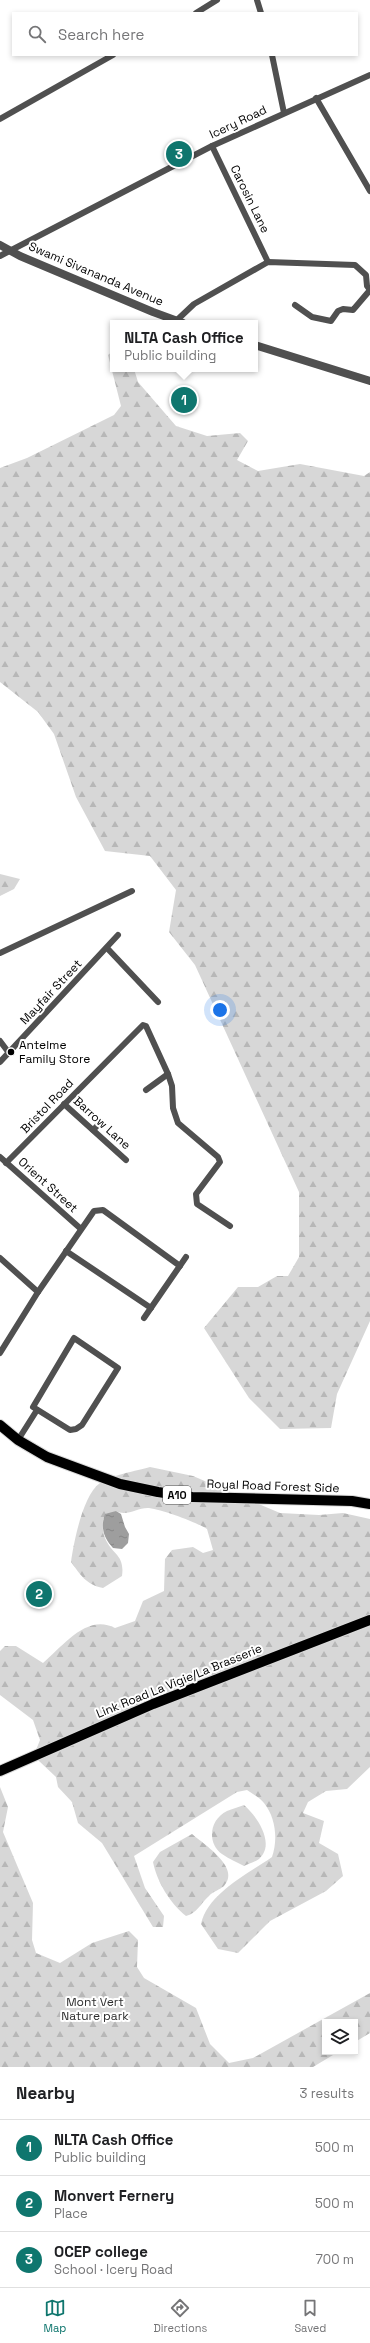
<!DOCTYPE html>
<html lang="en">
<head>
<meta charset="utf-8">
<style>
  body { margin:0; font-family:"Space Grotesk",sans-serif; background:#f6f6f6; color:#202124 }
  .controls { position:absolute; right:12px; bottom:12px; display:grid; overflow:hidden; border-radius:0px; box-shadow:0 2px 6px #0003 }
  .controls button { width:36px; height:36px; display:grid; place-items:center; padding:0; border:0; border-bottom:1px solid #e0e0e0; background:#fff; color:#202124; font:20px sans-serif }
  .you { position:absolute; left:220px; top:1010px; width:14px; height:14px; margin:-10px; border:3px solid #fff; border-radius:50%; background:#1a73e8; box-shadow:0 0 0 6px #1a73e833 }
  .badge { display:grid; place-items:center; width:26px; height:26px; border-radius:50%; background:#0f766e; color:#fff; font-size:13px; font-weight:700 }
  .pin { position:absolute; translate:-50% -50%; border:2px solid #fff; box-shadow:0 1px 4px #0006 }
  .popup { position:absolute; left:110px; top:320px; width:148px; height:52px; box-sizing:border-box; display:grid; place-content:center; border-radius:0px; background:#fff; filter:drop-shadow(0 1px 3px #0005); font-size:13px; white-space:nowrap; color:#757577 }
  .popup b { font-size:15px; color:#202124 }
  .popup::after { content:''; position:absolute; left:50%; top:100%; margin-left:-8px; border:8px solid transparent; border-top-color:#fff }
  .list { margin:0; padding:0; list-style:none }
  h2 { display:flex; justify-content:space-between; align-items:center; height:52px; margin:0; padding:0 16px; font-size:17px }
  h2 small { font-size:13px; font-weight:400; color:#757577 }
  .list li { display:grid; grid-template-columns:26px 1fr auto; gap:12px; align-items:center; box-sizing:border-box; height:56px; padding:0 16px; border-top:1px solid #e0e0e0 }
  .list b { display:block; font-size:15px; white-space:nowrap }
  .list p { margin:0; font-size:13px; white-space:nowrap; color:#757577 }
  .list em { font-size:13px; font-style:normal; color:#757577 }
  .icon { flex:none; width:22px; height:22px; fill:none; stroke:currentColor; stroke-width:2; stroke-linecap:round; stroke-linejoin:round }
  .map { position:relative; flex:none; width:370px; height:2067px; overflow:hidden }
  .search { position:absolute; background:#fff; box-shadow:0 2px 6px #0003; left:12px; right:12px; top:12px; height:44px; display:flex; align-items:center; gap:10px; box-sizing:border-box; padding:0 14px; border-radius:0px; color:#757577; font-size:15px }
  .sheet { height:220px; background:#fff }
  nav { display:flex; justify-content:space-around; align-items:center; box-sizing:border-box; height:56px; border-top:1px solid #e0e0e0; background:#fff; font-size:11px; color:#757577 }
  nav a { display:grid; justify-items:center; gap:2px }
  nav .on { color:#0f766e }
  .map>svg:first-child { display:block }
</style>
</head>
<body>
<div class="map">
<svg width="370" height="2067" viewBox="0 0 370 2067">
  <defs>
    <pattern id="forest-firs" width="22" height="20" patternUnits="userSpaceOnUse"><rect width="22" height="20" fill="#d7d7d7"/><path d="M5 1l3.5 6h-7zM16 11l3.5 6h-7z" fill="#b7b7b7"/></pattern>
    <pattern id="water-ripples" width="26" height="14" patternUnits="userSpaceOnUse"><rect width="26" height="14" fill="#9e9e9e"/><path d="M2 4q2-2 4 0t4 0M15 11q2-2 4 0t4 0" fill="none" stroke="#868686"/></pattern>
  </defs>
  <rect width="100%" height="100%" fill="#fff"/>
  <g fill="url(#forest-firs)">
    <polygon points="113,351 113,369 134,369 138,382 176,426 207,436 240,433 248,441 237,460 258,471 300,464 364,476 370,472 370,1321 337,1394 331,1428 280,1429 249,1398 204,1328 238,1287 258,1287 277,1276 288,1276 299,1257 299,1192 195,965 169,932 176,890 150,856 105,851 76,797 54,734 38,712 0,682 0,468 27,458 114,415 121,406 108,355"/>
    <polygon points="0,874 20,879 14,889 0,896"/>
    <path d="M150,1467L193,1476L280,1513L319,1515L343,1513L370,1519V1767L347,1789L326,1791L308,1802L303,1813L324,1821L319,1843L338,1854L343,1876L326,1891L270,1921L238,1953L218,1949L201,1924C208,1893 248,1874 272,1857C278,1840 276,1818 264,1803C260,1798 253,1794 247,1790L237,1792L134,1856L145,1888L164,1916L163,1927H153L102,1843L78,1823L72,1802L58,1787L56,1777L39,1761L36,1750L40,1740L33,1720L0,1695V1651L5,1646H16L43,1663C63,1646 87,1613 115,1628L135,1621L143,1601L164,1591L165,1559L172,1550L193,1547L203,1553L213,1550L207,1529C196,1522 163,1510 149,1508C138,1507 127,1517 116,1511L103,1519C103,1525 102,1532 105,1538C112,1555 125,1554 122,1576L103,1588C86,1585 80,1574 71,1562C74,1541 83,1495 100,1483C111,1475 137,1471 150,1467Z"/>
    <polygon points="0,1787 8,1807 3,1832 33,1903 32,1940 36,1953 60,1963 92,1943 129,1931 138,1940 137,1967 144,1978 196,2008 210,2044 229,2063 253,2058 370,1993 370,2033 355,2042 355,2022 325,2022 325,2052 338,2052 313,2067 0,2067"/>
    <path d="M244,1805C257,1816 276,1844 259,1859C255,1862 248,1864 244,1866C237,1862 229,1859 222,1854C207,1843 209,1820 227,1811C232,1809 239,1807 244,1805Z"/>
    <path d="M192,1834C205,1845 241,1868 224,1886C220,1890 213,1891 209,1896C201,1903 196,1914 186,1916C170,1903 157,1882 153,1862L160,1852Z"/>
  </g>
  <path fill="url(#water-ripples)" d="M116,1511L121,1514L125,1527L129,1534L128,1543L122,1549L113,1548C104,1538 100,1528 105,1514Z"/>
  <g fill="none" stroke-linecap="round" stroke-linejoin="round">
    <defs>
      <g id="primary">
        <polyline points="0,1425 18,1440 47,1457 120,1484 158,1492 192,1497 352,1501 370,1504"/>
        <polyline points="0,1771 153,1704 370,1620"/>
      </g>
    </defs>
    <use href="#primary" stroke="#dbdbdb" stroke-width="12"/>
    <g stroke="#505050" stroke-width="6">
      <polyline points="257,0 261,13"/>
      <polyline points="196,13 217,0"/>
      <polyline points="272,55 284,113"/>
      <polyline points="316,98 370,191"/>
      <polyline points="0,119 113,55"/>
      <polyline points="212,146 268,262"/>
      <polyline points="0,256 212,146 370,75"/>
      <polyline points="295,305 312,317 331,321 338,311 343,309 353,310 370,290"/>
      <polyline points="176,321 194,304 268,262 355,265 366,275 367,286 370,290"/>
      <polyline points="107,948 158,1002"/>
      <polyline points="0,953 132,891"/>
      <polyline points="0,1041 9,1053"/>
      <polyline points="0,1062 118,935"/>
      <polyline points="146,1090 168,1074"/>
      <polyline points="64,1104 126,1160"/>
      <polyline points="93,1130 101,1122"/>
      <polyline points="0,1157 81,1229"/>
      <polyline points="6,1163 143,1025 146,1026 168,1074 172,1086 173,1108 178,1123 218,1157 220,1162 196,1194 197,1204 230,1226"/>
      <polyline points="66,1251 151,1308"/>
      <polyline points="0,1258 38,1292"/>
      <polyline points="144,1318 186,1257"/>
      <polygon points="74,1338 118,1368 82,1425 76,1429 70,1430 33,1407"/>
      <polyline points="0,1353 38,1292 94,1211 103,1210 180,1266"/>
      <polyline points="18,1440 37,1410"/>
    </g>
    <g stroke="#505050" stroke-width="8">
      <polyline points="0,245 20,256 153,312 183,323"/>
      <polyline points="255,345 370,381"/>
    </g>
    <use href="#primary" stroke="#000" stroke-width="10"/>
  </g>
  <circle fill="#000" stroke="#fff" stroke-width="1.5" cx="11" cy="1052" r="4"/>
  <g text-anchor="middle" stroke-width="4" stroke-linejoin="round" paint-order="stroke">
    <rect fill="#fff" stroke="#4c4c4c" stroke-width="1" x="163" y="1486" width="28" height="18" rx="3"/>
    <g font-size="11" font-weight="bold" fill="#000">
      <text x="177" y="1499">A10</text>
    </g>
    <g font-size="12" fill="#000" stroke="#fff">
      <text transform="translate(238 122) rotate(-25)" y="4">Icery Road</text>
      <text transform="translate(250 199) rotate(64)" y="4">Carosin Lane</text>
      <text transform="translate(96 274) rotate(23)" y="4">Swami Sivananda Avenue</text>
      <text transform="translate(51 992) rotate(-47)" y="4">Mayfair Street</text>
      <text transform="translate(47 1106) rotate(-46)" y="4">Bristol Road</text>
      <text transform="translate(102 1123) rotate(42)" y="4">Barrow Lane</text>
      <text transform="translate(48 1185) rotate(42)" y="4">Orient Street</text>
      <text transform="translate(273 1486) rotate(2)" y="4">Royal Road Forest Side</text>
      <text transform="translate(179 1681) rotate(-22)" y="4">Link Road La Vigie/La Brasserie</text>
    </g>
    <g font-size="12" fill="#000" stroke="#fff" text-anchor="start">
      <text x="19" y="1049">Antelme<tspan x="19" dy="14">Family Store</tspan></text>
    </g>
    <g font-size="12" fill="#2e2e2e" stroke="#fff">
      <text x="95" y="2006">Mont Vert<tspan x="95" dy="14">Nature park</tspan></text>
    </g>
  </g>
</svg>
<div class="controls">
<button><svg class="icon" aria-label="layers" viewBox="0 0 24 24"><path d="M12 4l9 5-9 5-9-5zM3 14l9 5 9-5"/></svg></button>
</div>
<div class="you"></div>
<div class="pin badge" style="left:184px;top:400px">1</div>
<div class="popup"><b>NLTA Cash Office</b>Public building</div>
<div class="pin badge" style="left:39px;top:1594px">2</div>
<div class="pin badge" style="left:179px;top:154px">3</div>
<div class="search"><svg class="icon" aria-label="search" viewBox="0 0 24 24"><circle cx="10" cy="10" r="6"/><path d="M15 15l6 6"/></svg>Search here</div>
</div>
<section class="sheet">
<h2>Nearby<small>3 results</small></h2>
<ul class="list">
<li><span class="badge">1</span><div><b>NLTA Cash Office</b><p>Public building</p></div><em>500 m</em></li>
<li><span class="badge">2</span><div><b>Monvert Fernery</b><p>Place</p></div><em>500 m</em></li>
<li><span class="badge">3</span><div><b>OCEP college</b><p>School · Icery Road</p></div><em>700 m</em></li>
</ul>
</section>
<nav>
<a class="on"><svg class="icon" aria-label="map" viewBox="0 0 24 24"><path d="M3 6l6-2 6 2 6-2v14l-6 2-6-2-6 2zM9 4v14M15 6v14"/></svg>Map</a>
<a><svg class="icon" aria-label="directions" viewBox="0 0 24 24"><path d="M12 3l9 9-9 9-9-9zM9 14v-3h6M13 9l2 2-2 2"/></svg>Directions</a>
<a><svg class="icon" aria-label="saved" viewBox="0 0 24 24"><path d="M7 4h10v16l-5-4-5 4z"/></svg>Saved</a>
</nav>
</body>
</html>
